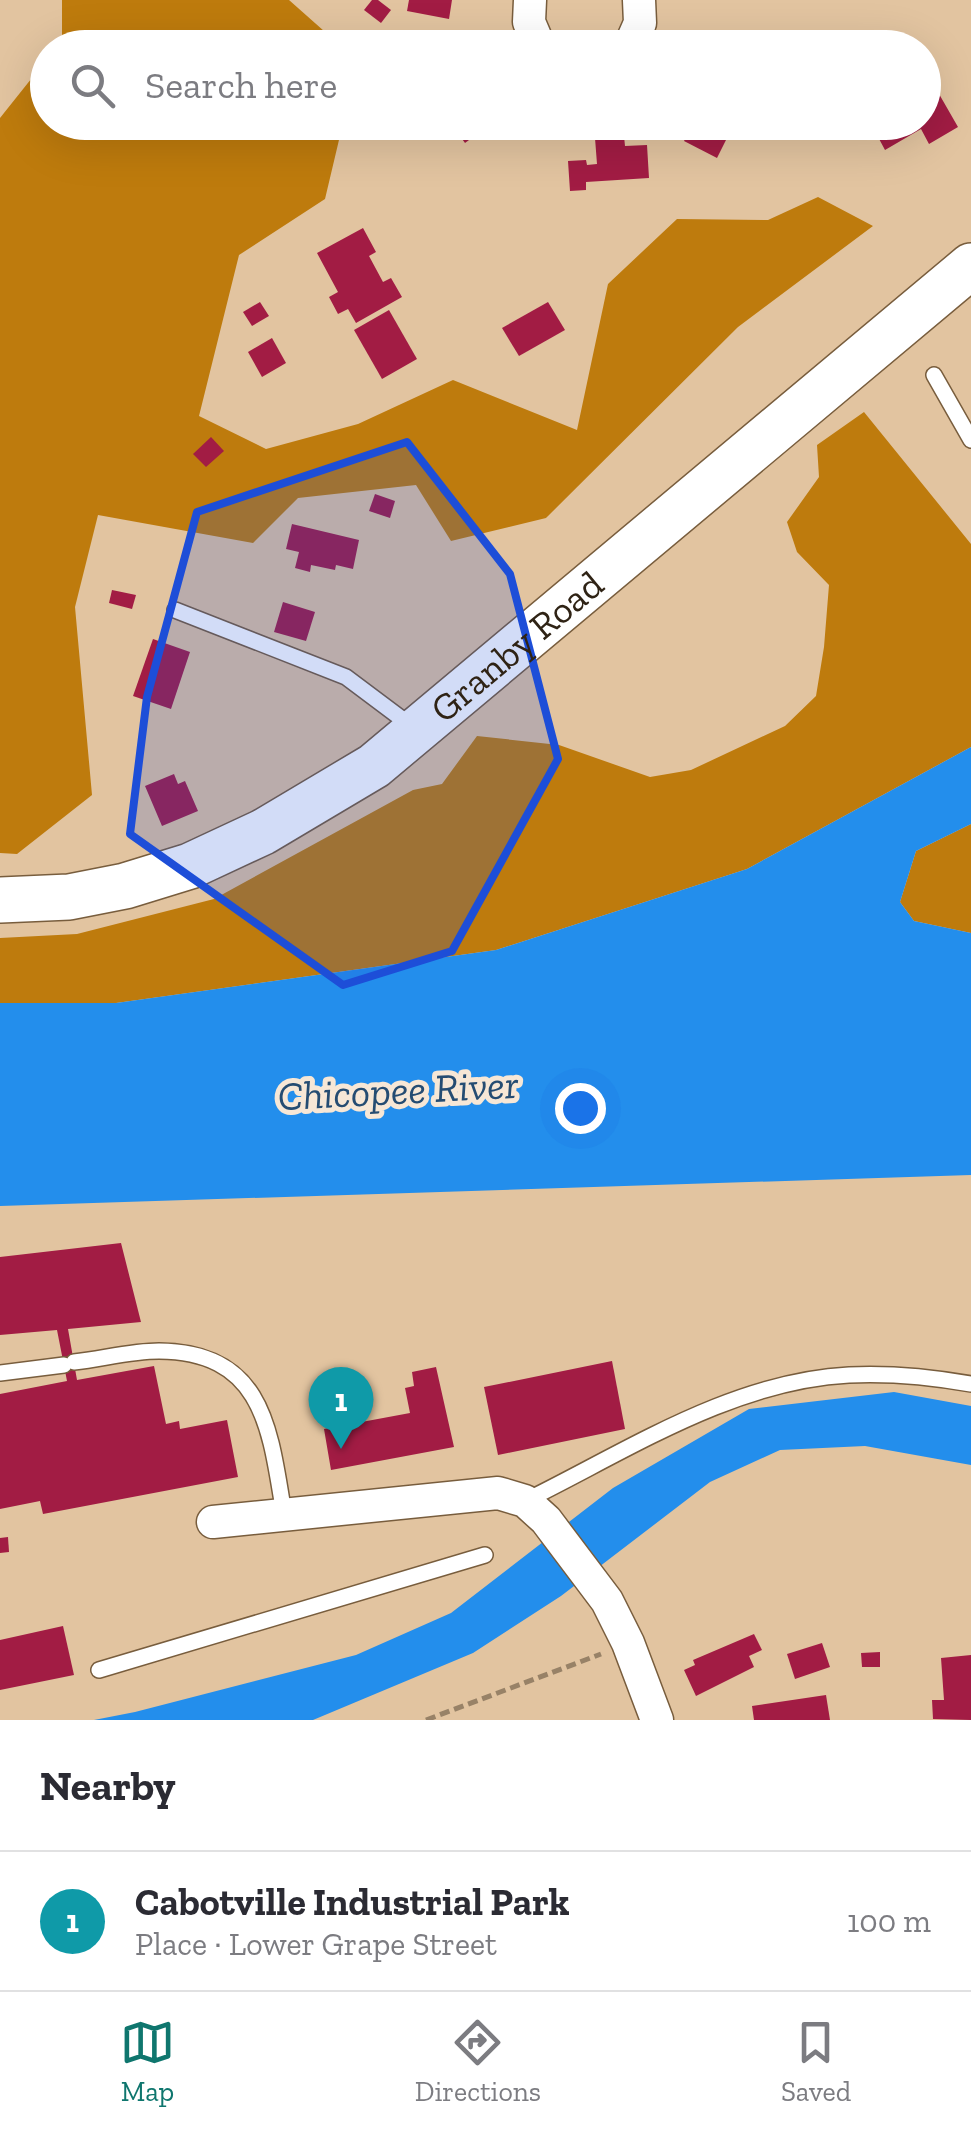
<!DOCTYPE html>
<html lang="en">
<head>
<meta charset="utf-8">
<style>
  body { margin:0; font-family:"Zilla Slab",serif; background:#f7f7f7; color:#2b2b33 }
  .you { position:absolute; left:580px; top:1108px; width:35px; height:35px; margin:-25px; border:8px solid #fff; border-radius:50%; background:#1a73e8; box-shadow:0 0 0 15px #1a73e833 }
  .badge { display:grid; place-items:center; width:65px; height:65px; border-radius:50%; background:#0f766e; color:#fff; font-size:32px; font-weight:700 }
  .pin { position:absolute; translate:-50% -82px; filter:drop-shadow(0 2px 5px #0008) }
  .pin::after { content:''; position:absolute; top:52px; width:35px; height:30px; background:inherit; clip-path:polygon(0 0,100% 0,50% 100%) }
  .list { margin:0; padding:0; list-style:none }
  h2 { display:flex; justify-content:space-between; align-items:center; height:130px; margin:0; padding:0 40px; font-size:42px }
  h2 small { font-size:32px; font-weight:400; color:#7c7c81 }
  .list li { display:grid; grid-template-columns:65px 1fr auto; gap:30px; align-items:center; box-sizing:border-box; height:140px; padding:0 40px; border-top:2px solid #e1e1e2 }
  .list b { display:block; font-size:38px; white-space:nowrap }
  .list p { margin:0; font-size:32px; white-space:nowrap; color:#7c7c81 }
  .list em { font-size:32px; font-style:normal; color:#7c7c81 }
  .icon { flex:none; width:55px; height:55px; fill:none; stroke:currentColor; stroke-width:2; stroke-linecap:round; stroke-linejoin:round }
  .map { position:relative; flex:none; width:971px; height:1720px; overflow:hidden }
  .search { position:absolute; background:#fff; box-shadow:0 10px 40px #0002; left:30px; right:30px; top:30px; height:110px; display:flex; align-items:center; gap:25px; box-sizing:border-box; padding:0 35px; border-radius:55px; color:#7c7c81; font-size:38px }
  .sheet { height:270px; background:#fff }
  nav { display:flex; justify-content:space-around; align-items:center; box-sizing:border-box; height:140px; border-top:2px solid #e1e1e2; background:#fff; font-size:28px; color:#7c7c81 }
  nav a { display:grid; justify-items:center; gap:5px }
  nav .on { color:#0f766e }
  .map>svg:first-child { display:block }
</style>
</head>
<body>
<div class="map">
<svg width="971" height="1720" viewBox="0 0 971 1720">
  <rect width="100%" height="100%" fill="#e2c4a0"/>
  <g fill="#be7b0d">
    <polygon points="62,0 289,0 342,47 56,47 62,40"/>
    <polygon points="47,59 48,122 343,123 325,199 239,255 199,416 266,449 358,424 453,380 577,430 608,284 677,219 768,220 818,197 873,226 738,327 546,518 451,541 416,485 298,498 253,543 98,515 75,607 92,795 17,854 0,853 0,118"/>
    <polygon points="864,412 971,544 971,747 747,869 496,950 116,1003 0,1003 0,938 77,934 214,899 413,790 442,784 477,736 559,745 650,777 691,770 785,726 816,696 824,647 829,585 797,552 787,522 819,477 817,445"/>
    <polygon points="971,824 971,933 914,921 900,902 916,851"/>
  </g>
  <g fill="#238eec">
    <polygon points="971,747 971,824 916,851 900,902 914,921 971,933 971,1175 0,1206 0,1003 116,1003 496,950 747,869"/>
    <polygon points="894,1392 971,1406 971,1465 865,1446 780,1450 710,1482 561,1596 473,1653 313,1720 94,1720 135,1712 356,1655 451,1613 613,1488 749,1409"/>
  </g>
  <g fill="#a21c44">
    <polygon points="372,0 378,0 391,10 381,23 364,10"/>
    <polygon points="409,0 452,0 449,19 407,11"/>
    <polygon points="927,73 958,127 929,144 921,129 885,150 870,122 924,122 924,75"/>
    <polygon points="450,122 493,122 465,143"/>
    <polygon points="693,122 717,122 731,130 717,158 684,141"/>
    <polygon points="624,136 625,146 647,145 649,178 586,182 586,190 570,191 568,161 586,160 587,165 597,164 595,138"/>
    <polygon points="363,228 376,252 369,256 383,282 391,278 402,297 356,323 348,309 338,314 329,297 338,292 317,253"/>
    <polygon points="260,302 269,316 252,326 243,312"/>
    <polygon points="548,302 565,330 519,356 502,328"/>
    <polygon points="389,310 417,359 382,379 354,330"/>
    <polygon points="272,338 286,363 262,377 248,352"/>
    <polygon points="211,437 224,451 206,467 193,454"/>
    <polygon points="375,494 395,501 390,518 369,511"/>
    <polygon points="292,524 359,540 353,569 336,565 335,570 311,565 310,572 295,568 299,552 286,549"/>
    <polygon points="112,590 136,595 132,609 109,603"/>
    <polygon points="283,602 315,612 306,641 274,632"/>
    <polygon points="153,639 190,652 171,709 133,696"/>
    <polygon points="174,774 178,784 185,781 198,811 162,826 145,786"/>
    <polygon points="121,1243 141,1322 68,1329 77,1380 154,1366 166,1424 179,1421 180,1429 227,1420 238,1477 43,1514 40,1501 0,1509 0,1394 67,1381 57,1330 0,1335 0,1257"/>
    <polygon points="612,1361 625,1429 498,1455 484,1387"/>
    <polygon points="436,1367 454,1447 331,1470 324,1429 410,1413 405,1388 414,1386 412,1372"/>
    <polygon points="8,1537 9,1552 0,1553 0,1538"/>
    <polygon points="63,1626 74,1675 0,1690 0,1640"/>
    <polygon points="754,1634 762,1650 749,1656 754,1667 696,1696 684,1670 695,1665 693,1660"/>
    <polygon points="822,1643 830,1667 795,1679 787,1654"/>
    <polygon points="880,1652 880,1667 862,1667 861,1653"/>
    <polygon points="971,1655 971,1720 933,1719 932,1700 944,1700 941,1658"/>
    <polygon points="826,1695 830,1720 754,1720 752,1706"/>
  </g>
  <g fill="none" stroke-linecap="round" stroke-linejoin="round">
    <defs>
      <g id="lane">
        <polyline points="934,375 971,440"/>
        <polyline points="175,610 346,677 414,728"/>
        <path d="M74,1362C102,1359 131,1351 159,1351C264,1352 270,1429 284,1514"/>
        <polyline points="0,1373 64,1365"/>
        <path d="M525,1501C627,1451 732,1381 849,1375C890,1373 931,1377 971,1384"/>
        <polyline points="99,1670 485,1555"/>
      </g>
      <g id="street">
        <polyline points="530,0 529,22 540,48"/>
        <polyline points="629,48 640,23 639,0"/>
        <polyline points="213,1522 498,1493 525,1501 546,1520 607,1601 628,1643 657,1720"/>
      </g>
      <g id="secondary">
        <path id="s1" d="M0,900L69,897L125,886L190,866L263,832L374,766L971,266"/>
      </g>
    </defs>
    <use href="#lane" stroke="#785d3d" stroke-width="18"/>
    <use href="#street" stroke="#785d3d" stroke-width="35"/>
    <use href="#secondary" stroke="#785d3d" stroke-width="48"/>
    <polyline stroke="#988267" stroke-width="5" stroke-dasharray="10 5" stroke-linecap="butt" points="426,1720 601,1654"/>
    <use href="#lane" stroke="#fff" stroke-width="15"/>
    <use href="#street" stroke="#fff" stroke-width="32"/>
    <use href="#secondary" stroke="#fff" stroke-width="45"/>
  </g>
  <path fill="#1d4ed8" fill-opacity="0.2" stroke="#1d4ed8" stroke-width="8" stroke-linejoin="round" d="M407,442L510,574L558,759L452,951L343,985L130,834L147,697L197,512Z"/>
  <g text-anchor="middle" stroke-width="10" stroke-linejoin="round" paint-order="stroke">
    <g font-size="38" fill="#2f2315" stroke="#f7e7d6">
      <text dy="13" stroke="none"><textPath href="#s1" startOffset="590">Granby Road</textPath></text>
    </g>
    <g font-size="40" font-style="italic" fill="#254c72" stroke="#f7e7d6">
      <text transform="translate(398 1090) rotate(-3)" y="14">Chicopee River</text>
    </g>
  </g>
</svg>
<div class="you"></div>
<div class="pin badge" style="left:341px;top:1449px;background:#0f9aa8">1</div>
<div class="search"><svg class="icon" aria-label="search" viewBox="0 0 24 24"><circle cx="10" cy="10" r="6"/><path d="M15 15l6 6"/></svg>Search here</div>
</div>
<section class="sheet">
<h2>Nearby<small></small></h2>
<ul class="list">
<li><span class="badge" style="background:#0f9aa8">1</span><div><b>Cabotville Industrial Park</b><p>Place · Lower Grape Street</p></div><em>100 m</em></li>
</ul>
</section>
<nav>
<a class="on"><svg class="icon" aria-label="map" viewBox="0 0 24 24"><path d="M3 6l6-2 6 2 6-2v14l-6 2-6-2-6 2zM9 4v14M15 6v14"/></svg>Map</a>
<a><svg class="icon" aria-label="directions" viewBox="0 0 24 24"><path d="M12 3l9 9-9 9-9-9zM9 14v-3h6M13 9l2 2-2 2"/></svg>Directions</a>
<a><svg class="icon" aria-label="saved" viewBox="0 0 24 24"><path d="M7 4h10v16l-5-4-5 4z"/></svg>Saved</a>
</nav>
</body>
</html>
